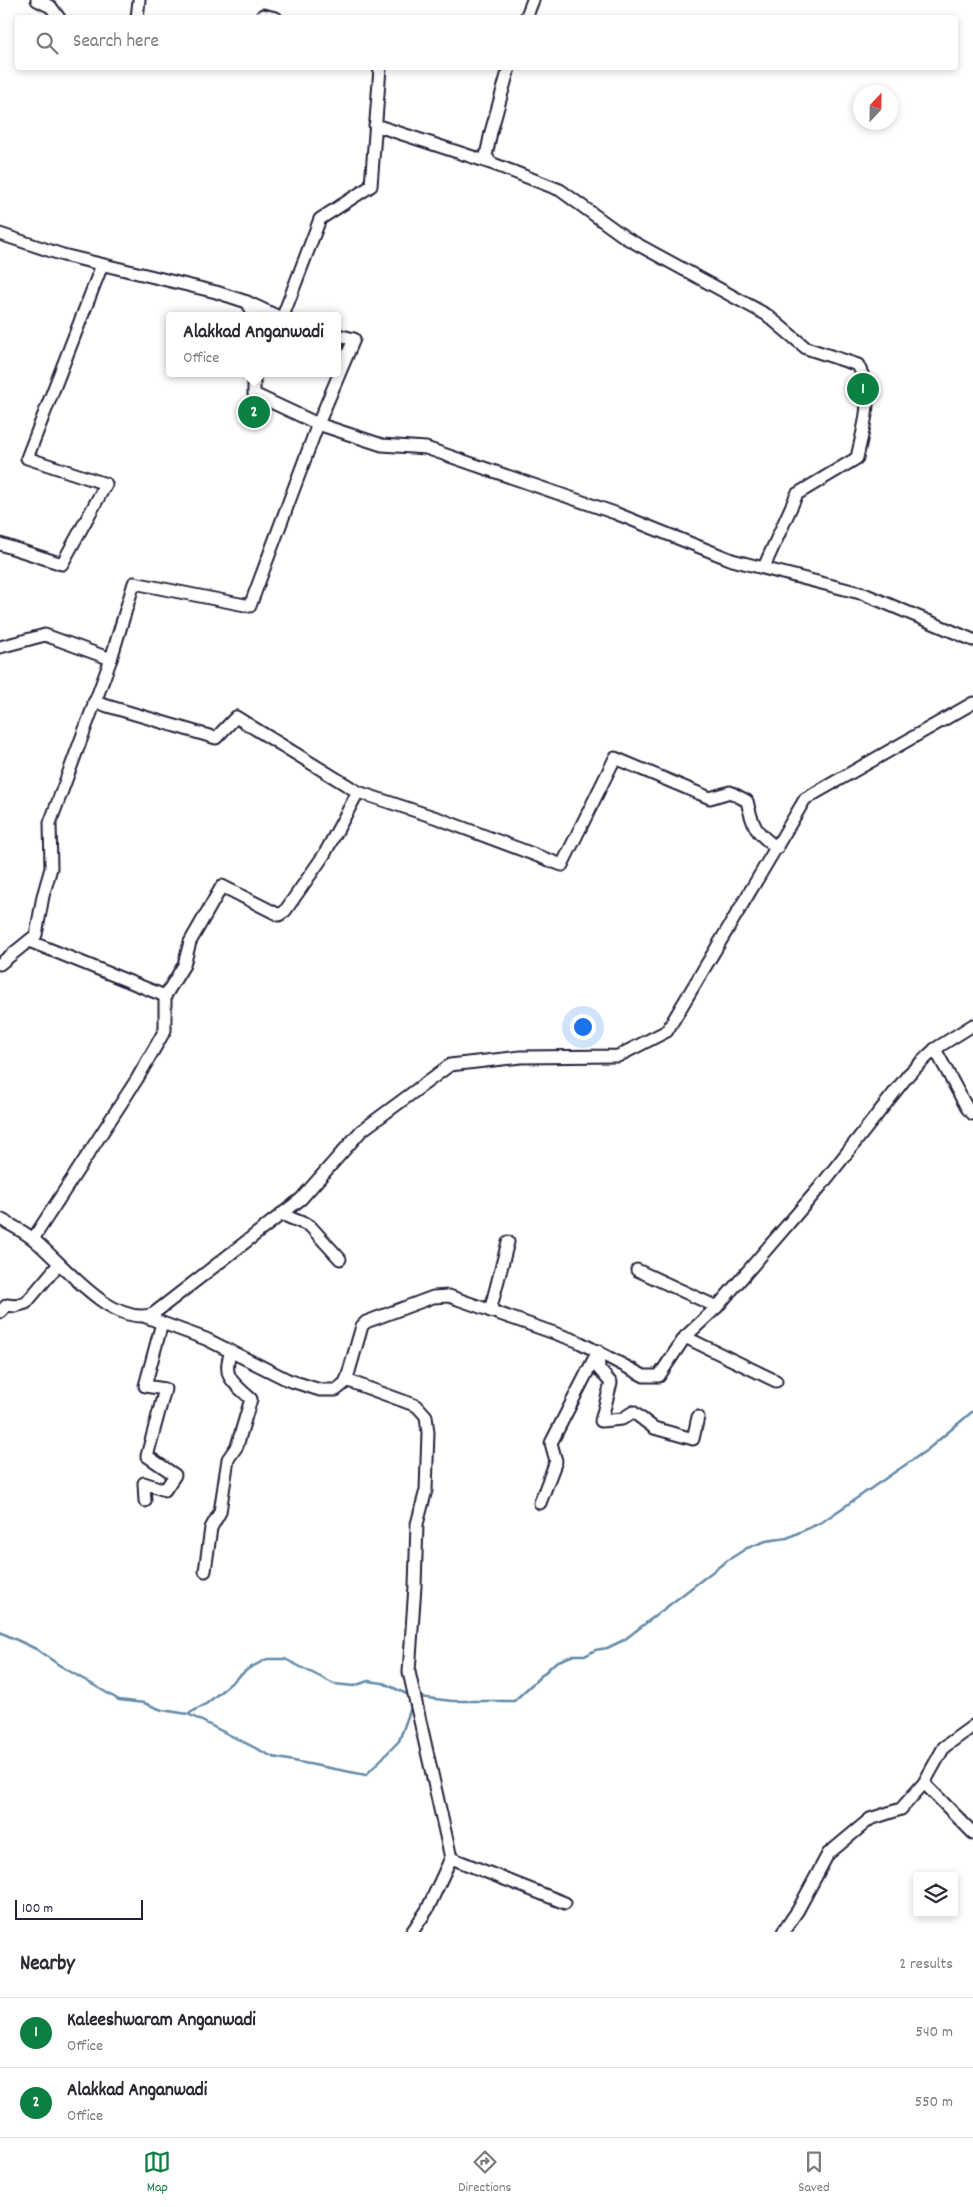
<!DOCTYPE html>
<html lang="en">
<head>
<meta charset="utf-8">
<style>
  body { margin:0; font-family:Dekko,sans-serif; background:#f7f7f7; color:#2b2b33 }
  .controls { position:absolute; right:15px; bottom:15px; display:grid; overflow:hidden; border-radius:5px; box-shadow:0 2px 8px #0003 }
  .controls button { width:45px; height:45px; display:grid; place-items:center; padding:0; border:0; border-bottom:1px solid #e1e1e2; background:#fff; color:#2b2b33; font:25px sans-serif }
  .compass { position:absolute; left:853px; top:85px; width:45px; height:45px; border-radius:50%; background:#fff; box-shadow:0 2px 8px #0003; rotate:22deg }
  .scale { position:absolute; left:15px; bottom:12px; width:128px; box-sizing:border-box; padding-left:5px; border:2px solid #22223b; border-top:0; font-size:14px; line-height:18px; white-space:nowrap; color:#22223b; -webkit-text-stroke:4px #fff; paint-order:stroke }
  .you { position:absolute; left:582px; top:1026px; width:18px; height:18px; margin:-12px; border:4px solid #fff; border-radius:50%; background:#1a73e8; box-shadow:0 0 0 8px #1a73e833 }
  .badge { display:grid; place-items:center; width:32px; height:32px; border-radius:50%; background:#0b8043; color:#fff; font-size:16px; font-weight:700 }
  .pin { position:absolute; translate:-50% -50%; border:2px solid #fff; box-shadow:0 1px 5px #0006 }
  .popup { position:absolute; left:166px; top:312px; width:175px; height:65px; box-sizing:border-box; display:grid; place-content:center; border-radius:5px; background:#fff; filter:drop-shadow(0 1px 4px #0005); font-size:16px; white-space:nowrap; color:#7c7c81 }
  .popup b { font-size:19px; color:#2b2b33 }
  .popup::after { content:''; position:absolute; left:50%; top:100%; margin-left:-10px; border:10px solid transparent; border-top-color:#fff }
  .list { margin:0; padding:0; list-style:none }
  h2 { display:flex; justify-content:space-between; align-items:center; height:65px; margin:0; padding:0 20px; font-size:21px }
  h2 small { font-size:16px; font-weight:400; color:#7c7c81 }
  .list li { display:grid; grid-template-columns:32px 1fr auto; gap:15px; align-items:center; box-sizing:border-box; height:70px; padding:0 20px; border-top:1px solid #e1e1e2 }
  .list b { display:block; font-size:19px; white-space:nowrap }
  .list p { margin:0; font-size:16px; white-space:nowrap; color:#7c7c81 }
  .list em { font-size:16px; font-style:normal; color:#7c7c81 }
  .icon { flex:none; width:28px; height:28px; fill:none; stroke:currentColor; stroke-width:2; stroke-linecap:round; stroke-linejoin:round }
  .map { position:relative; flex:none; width:973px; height:1932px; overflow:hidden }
  .search { position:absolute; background:#fff; box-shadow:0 2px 8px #0003; left:15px; right:15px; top:15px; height:55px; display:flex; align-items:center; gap:12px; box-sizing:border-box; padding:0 18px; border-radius:5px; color:#7c7c81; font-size:19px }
  .sheet { height:205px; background:#fff }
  nav { display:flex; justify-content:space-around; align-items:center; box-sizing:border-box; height:70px; border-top:1px solid #e1e1e2; background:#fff; font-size:14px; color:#7c7c81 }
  nav a { display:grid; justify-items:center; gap:2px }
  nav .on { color:#0b8043 }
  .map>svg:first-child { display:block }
</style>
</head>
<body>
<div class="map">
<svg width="973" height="1932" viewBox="0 0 973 1932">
  <rect width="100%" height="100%" fill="#fff"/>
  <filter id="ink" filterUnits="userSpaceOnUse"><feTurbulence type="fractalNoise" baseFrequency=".02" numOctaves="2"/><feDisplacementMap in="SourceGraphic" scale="10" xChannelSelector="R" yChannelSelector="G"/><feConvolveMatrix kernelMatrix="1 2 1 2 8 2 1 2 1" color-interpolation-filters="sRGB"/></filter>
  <g filter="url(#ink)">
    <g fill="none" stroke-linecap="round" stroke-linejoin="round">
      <g stroke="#638aa8" stroke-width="2.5">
        <polyline points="0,1632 36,1649 59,1665 119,1700 144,1703 162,1710 188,1714 206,1704 248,1669 267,1659 285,1659 334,1684 354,1686 368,1681 383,1683 411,1696"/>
        <polyline points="419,1697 452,1701 514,1701 556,1662 574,1655 587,1655 595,1650 607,1648 624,1640 725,1562 747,1548 766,1541 787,1538 822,1522 927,1450 973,1411"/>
        <polyline points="188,1714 273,1757 366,1775 399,1741 412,1705"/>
      </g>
      <defs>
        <g id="minor">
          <polyline points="37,0 51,7 59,18"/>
          <polyline points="137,18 139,0"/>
          <polyline points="263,18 263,15 276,18"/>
          <polyline points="526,18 533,0"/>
          <path d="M509,68L491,132L486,156L491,163L560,190L626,238L767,315L806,348L858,365C875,397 864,424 857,458L797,494L764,567"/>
          <polyline points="375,125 491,163"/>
          <polyline points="0,234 63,255 216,292 247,302 255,316"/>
          <polyline points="247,302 277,316"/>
          <polyline points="283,316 320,219 371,186 380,68"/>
          <polyline points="254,373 254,394 318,424 382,445 426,448 615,513 732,560 864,594 973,640"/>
          <polyline points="0,544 62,564 106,484 27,458 102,265"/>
          <polyline points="0,647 45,635 111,659 50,823 51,868 43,896 36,935 0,964"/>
          <polyline points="111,659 134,583 250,606 318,424 354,339 338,335"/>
          <polyline points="94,702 216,738 236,717 358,792"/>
          <polyline points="29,941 165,996"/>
          <polyline points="935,1049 967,1108 973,1114"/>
          <polyline points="281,1214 310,1226 340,1259"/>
          <path d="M0,1219C11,1225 23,1231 33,1239C62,1262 111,1328 153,1314L301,1199L361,1131L450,1065L521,1057L618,1056L667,1031L805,799L973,703"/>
          <path d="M33,1239L137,1079L165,1030V996L184,965L190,942L222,886L279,915L285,911L324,855L358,792L437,818L562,865L615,758L710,798L730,792L747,801C753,827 755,832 777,848"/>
          <polyline points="637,1270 717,1307"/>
          <polyline points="490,1311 508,1242"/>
          <polyline points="0,1312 7,1305 15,1306 26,1303 59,1264"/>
          <polyline points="146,1317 206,1339 288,1380 320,1390 336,1390 346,1382 362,1326 366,1322 433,1297 449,1296 577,1341 644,1376 659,1376 685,1337 717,1307 820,1187 909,1074 935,1049 973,1025"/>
          <polyline points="685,1337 776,1381"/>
          <polyline points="598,1351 599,1369 611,1383 601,1421 622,1419 633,1412 654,1428 693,1439 698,1417"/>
          <polyline points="346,1380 417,1406 426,1416 428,1433 426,1490 417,1524 415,1586 409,1672 451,1858 427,1910 412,1932"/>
          <polyline points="145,1501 144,1483 165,1490 175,1475 147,1456 165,1389 145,1386 162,1323"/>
          <polyline points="540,1503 556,1461 551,1443 597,1353"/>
          <path d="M205,1571L211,1528L220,1512L228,1459L237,1446L251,1399C234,1383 221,1377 231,1352"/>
          <polyline points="924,1783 973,1833"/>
          <polyline points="451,1858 565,1903"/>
          <polyline points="783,1932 798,1910 828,1854 870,1819 901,1809 924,1783 944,1747 973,1726"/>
        </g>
      </defs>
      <use href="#minor" stroke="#22223b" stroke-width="15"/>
      <use href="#minor" stroke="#fff" stroke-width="11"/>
    </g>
  </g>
</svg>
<div class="controls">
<button><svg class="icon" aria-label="layers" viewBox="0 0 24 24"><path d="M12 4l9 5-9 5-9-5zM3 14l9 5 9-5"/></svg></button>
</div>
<svg class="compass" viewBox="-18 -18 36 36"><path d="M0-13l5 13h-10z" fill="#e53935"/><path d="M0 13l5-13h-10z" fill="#7c7c81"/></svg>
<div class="scale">100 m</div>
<div class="you"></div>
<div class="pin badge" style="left:863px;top:389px">1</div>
<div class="pin badge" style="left:254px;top:412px">2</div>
<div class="popup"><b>Alakkad Anganwadi</b>Office</div>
<div class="search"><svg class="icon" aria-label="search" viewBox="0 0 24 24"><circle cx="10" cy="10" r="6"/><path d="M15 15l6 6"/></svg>Search here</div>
</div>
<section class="sheet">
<h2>Nearby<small>2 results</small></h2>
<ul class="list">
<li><span class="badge">1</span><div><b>Kaleeshwaram Anganwadi</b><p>Office</p></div><em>540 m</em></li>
<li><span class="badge">2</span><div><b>Alakkad Anganwadi</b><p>Office</p></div><em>550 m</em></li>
</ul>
</section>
<nav>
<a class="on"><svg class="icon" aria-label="map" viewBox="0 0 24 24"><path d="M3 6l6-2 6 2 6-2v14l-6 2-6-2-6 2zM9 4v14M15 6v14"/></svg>Map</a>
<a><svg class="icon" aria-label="directions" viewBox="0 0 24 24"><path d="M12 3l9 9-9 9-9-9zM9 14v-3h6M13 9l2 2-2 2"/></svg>Directions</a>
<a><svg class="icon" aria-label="saved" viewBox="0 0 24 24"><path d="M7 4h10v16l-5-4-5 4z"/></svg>Saved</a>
</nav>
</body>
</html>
